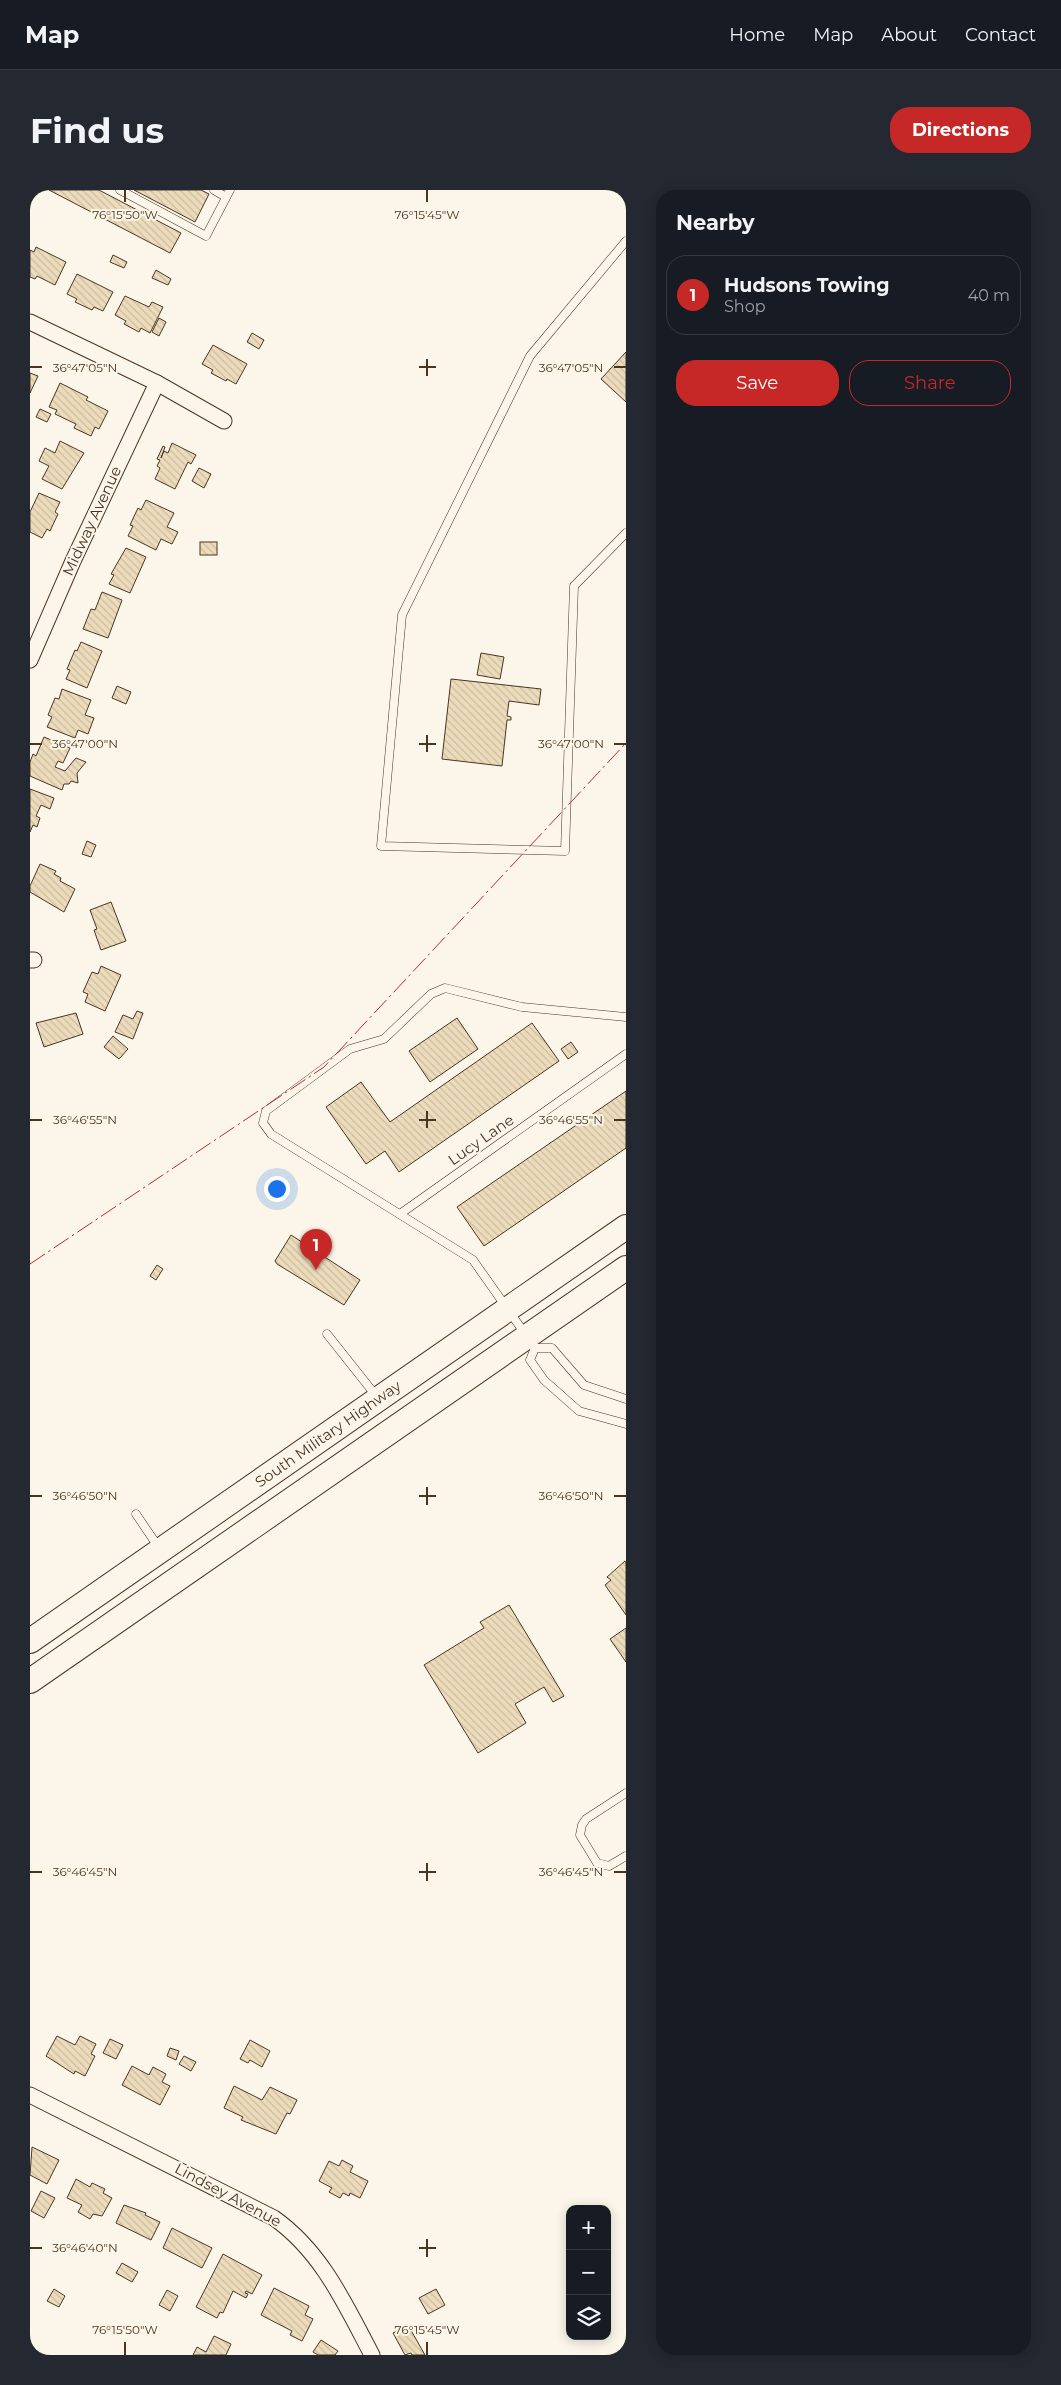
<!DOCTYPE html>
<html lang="en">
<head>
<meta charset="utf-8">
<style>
  body { margin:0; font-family:Montserrat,sans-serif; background:#242831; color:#f1f3f6 }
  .controls { position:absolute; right:15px; bottom:15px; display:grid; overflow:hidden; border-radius:10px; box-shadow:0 2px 12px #0003 }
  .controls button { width:45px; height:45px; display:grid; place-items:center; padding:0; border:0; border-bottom:1px solid #363941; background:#171b24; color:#f1f3f6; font:25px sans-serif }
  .you { position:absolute; left:246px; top:998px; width:18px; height:18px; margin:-12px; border:4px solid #fff; border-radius:50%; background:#1a73e8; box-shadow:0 0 0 8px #1a73e833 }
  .badge { display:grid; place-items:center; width:32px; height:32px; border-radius:50%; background:#c62828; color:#fff; font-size:16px; font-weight:700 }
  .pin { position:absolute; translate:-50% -41px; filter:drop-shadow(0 1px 2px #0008) }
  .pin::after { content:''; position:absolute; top:26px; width:18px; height:15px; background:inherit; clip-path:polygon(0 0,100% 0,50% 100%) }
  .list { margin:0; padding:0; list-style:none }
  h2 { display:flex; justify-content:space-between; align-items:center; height:65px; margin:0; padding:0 20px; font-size:21px }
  h2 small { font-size:16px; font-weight:400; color:#9ea1a6 }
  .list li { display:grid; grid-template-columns:32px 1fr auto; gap:15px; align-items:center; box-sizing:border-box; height:80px; margin:0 10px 10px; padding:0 10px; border:1px solid #363941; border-radius:20px }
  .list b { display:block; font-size:19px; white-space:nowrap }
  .list p { margin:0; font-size:16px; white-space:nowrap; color:#9ea1a6 }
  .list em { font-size:16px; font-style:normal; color:#9ea1a6 }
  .actions { display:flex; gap:10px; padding:15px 20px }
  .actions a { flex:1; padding:11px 0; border:1px solid #c62828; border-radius:20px; text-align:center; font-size:18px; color:#c62828 }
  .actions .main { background:#c62828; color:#fff }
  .icon { flex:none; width:28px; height:28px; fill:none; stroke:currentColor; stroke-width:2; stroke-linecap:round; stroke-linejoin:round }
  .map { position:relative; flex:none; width:596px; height:2165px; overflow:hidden; border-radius:20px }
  header { display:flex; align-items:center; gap:30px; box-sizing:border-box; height:70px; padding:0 25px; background:#171b24; border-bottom:1px solid #363941 }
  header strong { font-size:24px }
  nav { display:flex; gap:28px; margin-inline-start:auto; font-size:18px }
  .intro { display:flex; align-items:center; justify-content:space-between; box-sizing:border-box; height:120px; padding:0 30px }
  h1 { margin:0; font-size:35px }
  .button { padding:12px 22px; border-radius:20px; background:#c62828; color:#fff; font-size:18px; font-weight:700 }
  main { display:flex; gap:30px; padding:0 30px }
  aside { flex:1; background:#171b24; border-radius:20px; box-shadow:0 2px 12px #0003 }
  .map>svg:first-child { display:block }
</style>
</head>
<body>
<header>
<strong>Map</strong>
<nav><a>Home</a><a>Map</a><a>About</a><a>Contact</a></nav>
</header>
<div class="intro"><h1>Find us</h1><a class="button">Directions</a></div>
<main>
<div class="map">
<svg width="596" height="2165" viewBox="0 0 596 2165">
  <defs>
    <pattern id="building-back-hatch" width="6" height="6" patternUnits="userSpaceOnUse" patternTransform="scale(1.25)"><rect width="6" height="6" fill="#ecdcbc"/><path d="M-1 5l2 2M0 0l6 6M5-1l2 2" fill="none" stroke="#ccbda1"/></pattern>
  </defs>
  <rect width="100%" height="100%" fill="#fbf6e9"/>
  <g fill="url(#building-back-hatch)" stroke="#4a3520">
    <polygon points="19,0 69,0 151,43 140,63"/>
    <polygon points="104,0 171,0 179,4 165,32"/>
    <polygon points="6,57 36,72 25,95 7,86 5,89 0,87 0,60 4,62"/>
    <polygon points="83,65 97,72 94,78 80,72"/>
    <polygon points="126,80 141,89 138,95 122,88"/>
    <polygon points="47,84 83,102 73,121 64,117 62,120 45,112 47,109 37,104"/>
    <polygon points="95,106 119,117 122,112 133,117 120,143 111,138 109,142 94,134 96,131 85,125"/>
    <polygon points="129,128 136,132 129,146 122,142"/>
    <polygon points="222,143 234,150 229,159 217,152"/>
    <polygon points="183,155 217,174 206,194 197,189 196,191 181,183 183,180 172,174"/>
    <polygon points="596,162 596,212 571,189"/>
    <polygon points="0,183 8,186 0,203"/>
    <polygon points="30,193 58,207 56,210 78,221 69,239 65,237 61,246 44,238 46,234 25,224 27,220 19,217"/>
    <polygon points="10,219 21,224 17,232 6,227"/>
    <polygon points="30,251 54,263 32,299 12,289 19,276 9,271 15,258 25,263"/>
    <polygon points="142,253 166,265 161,274 158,272 145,299 125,289 130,278 127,276 130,270 127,269 133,256 135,257 131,268 134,261 138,263"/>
    <polygon points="169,278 181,284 174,298 162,291"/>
    <polygon points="9,303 30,312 25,322 28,324 20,341 17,339 12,348 0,342 0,322"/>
    <polygon points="116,310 144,323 137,337 148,342 142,354 131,349 126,360 98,346 103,336 100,335 108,318 111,320"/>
    <rect x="170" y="352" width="17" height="13"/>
    <polygon points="96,358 116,367 100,403 79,394 84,385 81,384"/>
    <polygon points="72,402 92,410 78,448 53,439 61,419 65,420"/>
    <polygon points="51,452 72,461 57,498 36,489 40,480 37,479 45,460 47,461"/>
    <polygon points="451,463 474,467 470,489 447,485"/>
    <polygon points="421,489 511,499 509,515 479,511 477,526 481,527 481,530 477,530 472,576 412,569"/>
    <polygon points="87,496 101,502 96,514 82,508"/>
    <polygon points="32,499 61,510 55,525 64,528 58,544 48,540 45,548 17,537 22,527 18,525 25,508 29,509"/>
    <polygon points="14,547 40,558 33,573 28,571 25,577 35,581 46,568 56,572 47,583 48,593 41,591 39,594 34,594 32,600 0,586 0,572 3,564 6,566"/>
    <polygon points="0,599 24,608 20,619 11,615 6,626 10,628 7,637 3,635 0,642"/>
    <polygon points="57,651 66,655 61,667 52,664"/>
    <polygon points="10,674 26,681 24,684 31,688 30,691 45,699 34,722 0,702 0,696"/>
    <polygon points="81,712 96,751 71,760 64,740 67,739 60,720"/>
    <polygon points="71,776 91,785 75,821 55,812 58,804 53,802 62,782 68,784"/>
    <polygon points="107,821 113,823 103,849 85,842 93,825 103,829"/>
    <polygon points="46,823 53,844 14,857 6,833"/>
    <polygon points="427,828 448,859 400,892 379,861"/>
    <polygon points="502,833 529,871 369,982 355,961 336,974 296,917 331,892 360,932"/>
    <polygon points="83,846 98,859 89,869 74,857"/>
    <polygon points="541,852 548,862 538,869 531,859"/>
    <polygon points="596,901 596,958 454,1056 427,1017"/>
    <polygon points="261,1045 330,1090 314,1115 247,1074 245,1071"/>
    <polygon points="127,1075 133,1079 126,1090 120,1086"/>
    <polygon points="595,1371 596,1373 596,1425 575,1395 581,1390 577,1387"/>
    <polygon points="479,1415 534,1506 523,1512 514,1497 485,1514 496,1533 448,1563 394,1475 454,1438 450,1432"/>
    <polygon points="596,1438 596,1472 580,1449"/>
    <polygon points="27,1846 45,1855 50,1846 66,1854 61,1864 65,1866 55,1886 45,1881 44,1884 16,1866"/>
    <polygon points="80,1849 93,1855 86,1869 73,1863"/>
    <polygon points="220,1850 240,1861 232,1877 220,1870 218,1873 210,1869"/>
    <polygon points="140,1858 149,1861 146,1870 137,1866"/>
    <polygon points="154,1866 166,1872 161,1881 149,1874"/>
    <polygon points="102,1876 119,1885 123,1877 136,1884 132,1892 140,1896 130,1915 92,1895"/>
    <polygon points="204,1896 232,1910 240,1897 267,1910 260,1924 257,1923 246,1944 211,1930 213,1927 194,1918"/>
    <polygon points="2,1957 29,1970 17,1994 0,1985"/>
    <polygon points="312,1970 323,1976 320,1982 338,1991 330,2008 320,2003 319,2006 313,2003 310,2008 299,2002 302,1998 289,1991 299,1971 309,1976"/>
    <polygon points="46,1989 60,1997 62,1993 75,1999 73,2003 82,2008 72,2026 63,2024 60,2029 48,2022 52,2015 37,2008"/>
    <polygon points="11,2001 25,2008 14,2028 1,2021"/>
    <polygon points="94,2015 116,2023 115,2025 130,2032 121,2050 86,2033"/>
    <polygon points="142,2038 182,2058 172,2078 133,2058"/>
    <polygon points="193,2064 232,2085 222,2104 216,2101 215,2103 218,2104 216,2108 203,2101 193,2123 190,2122 187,2128 166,2117"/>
    <polygon points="92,2073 108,2082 102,2092 86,2083"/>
    <polygon points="244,2098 279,2116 275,2125 283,2129 272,2151 260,2145 262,2141 231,2125"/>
    <polygon points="24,2099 35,2106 29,2117 17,2111"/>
    <polygon points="406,2099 415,2115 398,2124 389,2108"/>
    <polygon points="137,2100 148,2106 140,2121 129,2115"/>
    <polygon points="378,2135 395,2165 382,2165 381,2163 375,2165 363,2143"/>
    <polygon points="184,2146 201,2154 196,2165 163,2165 167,2157 176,2162"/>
    <polygon points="291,2150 308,2161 305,2165 288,2165 283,2162"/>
  </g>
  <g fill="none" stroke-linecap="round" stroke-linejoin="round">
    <defs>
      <g id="lane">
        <polyline points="90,0 176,46 200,0"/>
        <polyline points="184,0 196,7"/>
        <polyline points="596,51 500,166 372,425 351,656 535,661 544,396 596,343"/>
        <polyline points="370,1024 596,864"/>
        <polyline points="297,1144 347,1207"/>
        <polyline points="505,1158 443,1070 241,944 233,933 236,921 320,859 354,849 401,804 415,798 492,817 596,827"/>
        <polyline points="505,1158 500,1170 514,1190 549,1221 596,1234"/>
        <polyline points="505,1158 522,1158 554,1195 596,1209"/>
        <polyline points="106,1324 129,1358"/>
        <polyline points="596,1603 556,1629 552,1635 550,1645 567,1673 579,1676 596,1666"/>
      </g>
      <g id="street">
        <polyline points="0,132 127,193 194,231"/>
        <polyline points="0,470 43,371 127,193"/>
        <polyline points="0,770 4,770"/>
        <path d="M0,1905L244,2028C292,2062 315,2114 342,2165"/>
      </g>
      <g id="primary">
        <polyline points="0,1451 596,1037"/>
        <polyline points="0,1491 596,1078"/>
      </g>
    </defs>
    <use href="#lane" stroke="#4a3520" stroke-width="9"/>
    <use href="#street" stroke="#4a3520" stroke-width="17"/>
    <use href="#primary" stroke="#4a3520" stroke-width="26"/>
    <use href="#lane" stroke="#fbf6e9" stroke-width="8"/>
    <use href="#street" stroke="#fbf6e9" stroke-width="15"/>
    <use href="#primary" stroke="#fbf6e9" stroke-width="24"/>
    <polyline stroke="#c62828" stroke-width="1" stroke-dasharray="18 4 2.5 4" stroke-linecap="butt" points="0,1074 294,877 596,553"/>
  </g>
  <path fill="none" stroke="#4a3520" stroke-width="2" d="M95,0V12M397,0V12M397,169V186M0,177H12M389,177H406M584,177H596M397,545V562M0,554H12M389,554H406M584,554H596M397,921V938M0,930H12M389,930H406M584,930H596M397,1297V1315M0,1306H12M389,1306H406M584,1306H596M397,1673V1691M0,1682H12M389,1682H406M584,1682H596M397,2049V2067M0,2058H12M389,2058H406M95,2152V2165M397,2152V2165"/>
  <g text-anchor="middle" stroke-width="4" stroke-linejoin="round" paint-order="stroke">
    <g font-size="15" fill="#4a3520" stroke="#fbf6e9">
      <text transform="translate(62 331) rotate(-65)" y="5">Midway Avenue</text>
      <text transform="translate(451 950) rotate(-35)" y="5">Lucy Lane</text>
      <text transform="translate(298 1244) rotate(-35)" y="5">South Military Highway</text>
      <text transform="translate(198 2005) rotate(28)" y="5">Lindsey Avenue</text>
    </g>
  </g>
  <g font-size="12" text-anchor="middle" fill="#4a3520" stroke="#fbf6e9" stroke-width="4" stroke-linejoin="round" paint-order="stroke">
    <text x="95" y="29">76°15'50"W</text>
    <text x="397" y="29">76°15'45"W</text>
    <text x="55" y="182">36°47'05"N</text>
    <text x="541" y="182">36°47'05"N</text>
    <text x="55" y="558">36°47'00"N</text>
    <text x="541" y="558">36°47'00"N</text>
    <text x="55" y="934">36°46'55"N</text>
    <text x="541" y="934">36°46'55"N</text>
    <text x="55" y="1310">36°46'50"N</text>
    <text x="541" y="1310">36°46'50"N</text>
    <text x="55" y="1686">36°46'45"N</text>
    <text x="541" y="1686">36°46'45"N</text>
    <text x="55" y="2062">36°46'40"N</text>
    <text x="95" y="2144">76°15'50"W</text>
    <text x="397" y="2144">76°15'45"W</text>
  </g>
</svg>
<div class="controls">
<button>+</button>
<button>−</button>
<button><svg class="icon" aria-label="layers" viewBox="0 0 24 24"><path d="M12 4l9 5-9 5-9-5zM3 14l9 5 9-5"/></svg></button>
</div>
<div class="you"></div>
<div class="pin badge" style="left:286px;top:1080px">1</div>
</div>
<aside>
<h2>Nearby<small></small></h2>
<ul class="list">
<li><span class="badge">1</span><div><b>Hudsons Towing</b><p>Shop</p></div><em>40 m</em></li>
</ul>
<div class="actions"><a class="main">Save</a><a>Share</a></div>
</aside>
</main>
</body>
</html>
